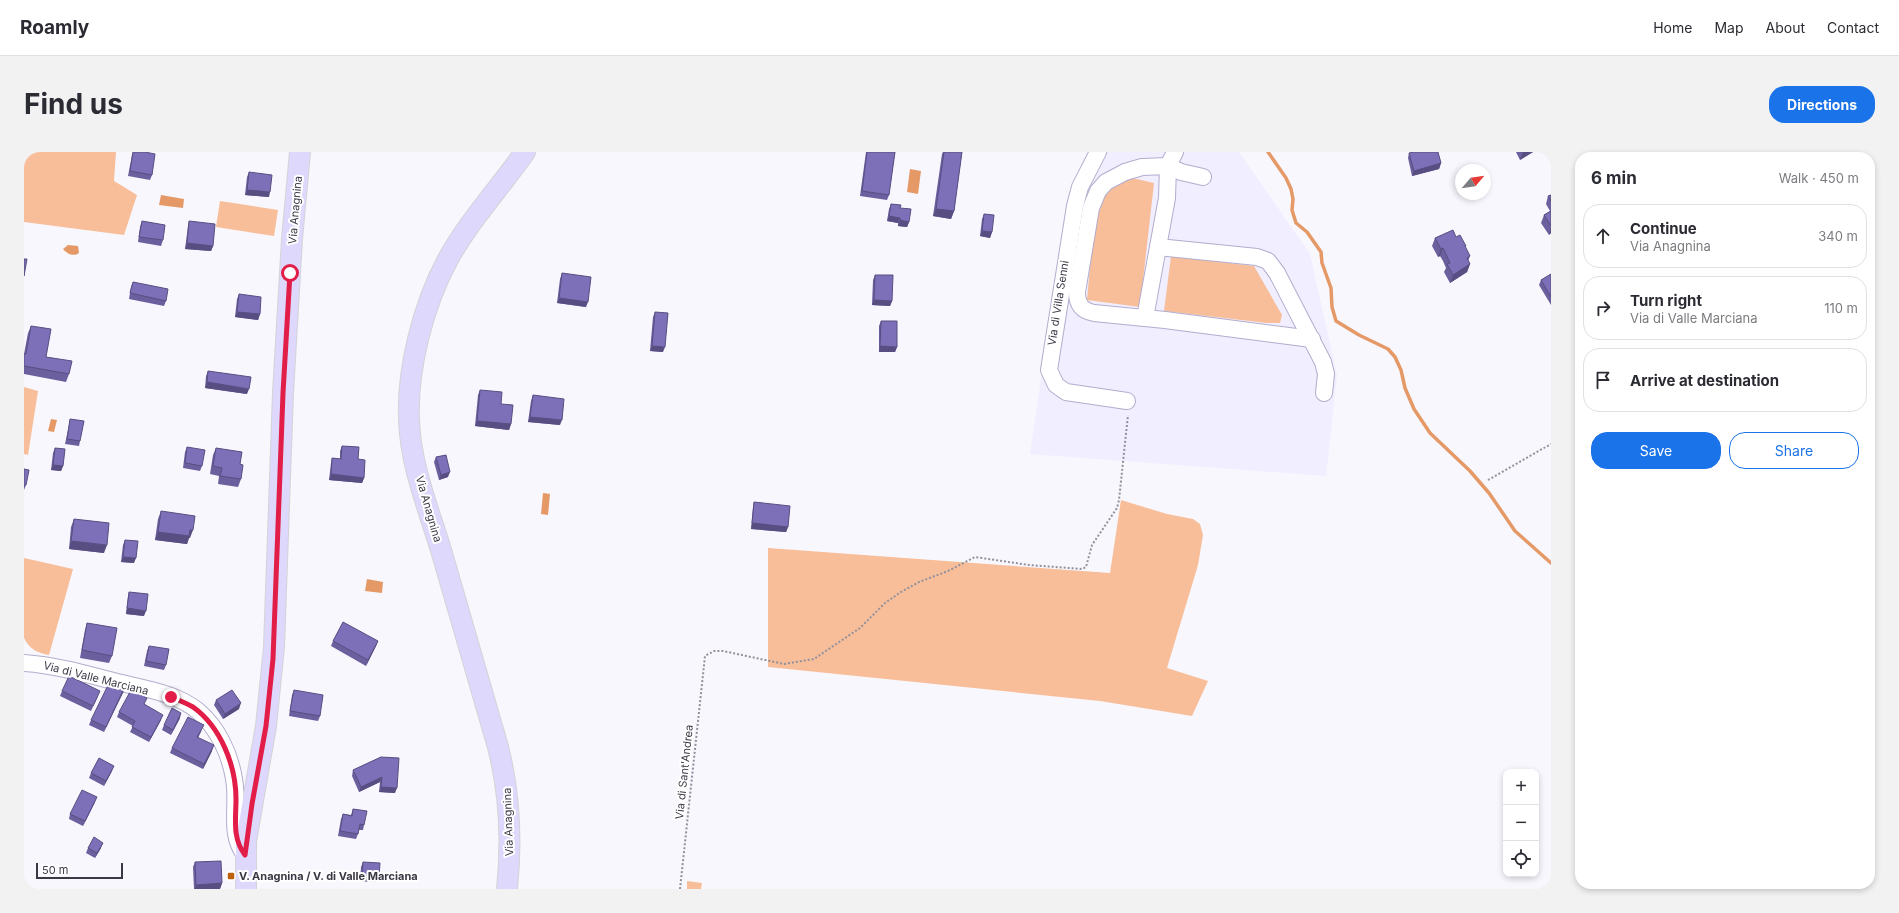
<!DOCTYPE html>
<html lang="en">
<head>
<meta charset="utf-8">
<style>
  body { margin:0; font-family:Inter,sans-serif; background:#f2f2f3; color:#2b2b33 }
  .controls { position:absolute; right:12px; bottom:12px; display:grid; overflow:hidden; border-radius:8px; box-shadow:0 2px 6px #0003 }
  .controls button { width:36px; height:36px; display:grid; place-items:center; padding:0; border:0; border-bottom:1px solid #e1e1e2; background:#fff; color:#2b2b33; font:20px sans-serif }
  .compass { position:absolute; left:1431px; top:12px; width:36px; height:36px; border-radius:50%; background:#fff; box-shadow:0 2px 6px #0003; rotate:61deg }
  .scale { position:absolute; left:12px; bottom:10px; width:87px; box-sizing:border-box; padding-left:4px; border:2px solid #3a3845; border-top:0; font-size:11px; line-height:14px; white-space:nowrap; color:#3a3845; -webkit-text-stroke:3px #fff; paint-order:stroke }
  .stop { position:absolute; width:12px; height:12px; margin:-9px; border:3px solid #e11d48; border-radius:50%; background:#fff }
  .stop.end { background:#e11d48; border-color:#fff; box-shadow:0 1px 4px #0008 }
  .list { margin:0; padding:0; list-style:none }
  h2 { display:flex; justify-content:space-between; align-items:center; height:52px; margin:0; padding:0 16px; font-size:17px }
  h2 small { font-size:13px; font-weight:400; color:#7c7c81 }
  .list li { display:grid; grid-template-columns:26px 1fr auto; gap:12px; align-items:center; box-sizing:border-box; height:64px; margin:0 8px 8px; padding:0 8px; border:1px solid #e1e1e2; border-radius:16px }
  .list b { display:block; font-size:15px; white-space:nowrap }
  .list p { margin:0; font-size:13px; white-space:nowrap; color:#7c7c81 }
  .list em { font-size:13px; font-style:normal; color:#7c7c81 }
  .actions { display:flex; gap:8px; padding:12px 16px }
  .actions a { flex:1; padding:9px 0; border:1px solid #1a73e8; border-radius:16px; text-align:center; font-size:14px; color:#1a73e8 }
  .actions .main { background:#1a73e8; color:#fff }
  .icon { flex:none; width:22px; height:22px; fill:none; stroke:currentColor; stroke-width:2; stroke-linecap:round; stroke-linejoin:round }
  .map { position:relative; flex:none; width:1527px; height:737px; overflow:hidden; border-radius:16px }
  header { display:flex; align-items:center; gap:24px; box-sizing:border-box; height:56px; padding:0 20px; background:#fff; border-bottom:1px solid #e1e1e2 }
  header strong { font-size:19px }
  nav { display:flex; gap:22px; margin-inline-start:auto; font-size:14px }
  .intro { display:flex; align-items:center; justify-content:space-between; box-sizing:border-box; height:96px; padding:0 24px }
  h1 { margin:0; font-size:28px }
  .button { padding:10px 18px; border-radius:16px; background:#1a73e8; color:#fff; font-size:14px; font-weight:700 }
  main { display:flex; gap:24px; padding:0 24px }
  aside { flex:1; background:#fff; border-radius:16px; box-shadow:0 2px 6px #0003 }
  .map>svg:first-child { display:block }
</style>
</head>
<body>
<header>
<strong>Roamly</strong>
<nav><a>Home</a><a>Map</a><a>About</a><a>Contact</a></nav>
</header>
<div class="intro"><h1>Find us</h1><a class="button">Directions</a></div>
<main>
<div class="map">
<svg width="1527" height="737" viewBox="0 0 1527 737">
  <rect width="100%" height="100%" fill="#f8f7fe"/>
  <polygon fill="#f0eeff" points="1068,0 1215,0 1286,102 1313,223 1302,324 1006,302 1043,50"/>
  <g fill="#f8be99">
    <polygon points="0,0 92,0 90,29 113,43 100,83 0,70"/>
    <polygon points="1104,25 1130,31 1116,155 1063,148 1072,48"/>
    <polygon points="196,49 254,58 250,84 192,75"/>
    <polygon points="1147,104 1230,114 1258,163 1256,171 1243,171 1140,159"/>
    <polygon points="0,235 14,239 4,303 0,302"/>
    <polygon points="1097,348 1143,362 1169,367 1176,372 1179,383 1174,413 1143,516 1184,529 1168,564 1076,549 744,515 744,396 1086,421"/>
    <path d="M0,406L49,417L25,503C14,501 5,497 0,486Z"/>
    <polygon points="663,729 678,731 677,737 663,737"/>
  </g>
  <g fill="#e49967">
    <polygon points="886,17 897,19 894,42 883,40"/>
    <polygon points="137,43 160,47 159,56 135,53"/>
    <path d="M44,93L54,94L55,101C50,105 43,102 39,97Z"/>
    <polygon points="27,267 33,268 30,280 24,279"/>
    <polygon points="519,341 526,342 524,363 517,362"/>
    <polygon points="343,427 359,430 358,441 341,439"/>
  </g>
  <g fill="none" stroke-linecap="round" stroke-linejoin="round">
    <polyline stroke="#e49967" stroke-width="3.5" points="1244,0 1262,26 1267,37 1269,47 1268,58 1272,71 1283,80 1297,100 1298,111 1307,136 1308,155 1312,169 1335,183 1364,197 1371,205 1377,218 1381,236 1390,257 1406,281 1446,319 1465,341 1491,379 1527,411"/>
    <defs>
      <g id="minor">
        <polyline points="1074,0 1056,35 1051,54 1025,218 1032,233 1042,240 1103,249"/>
        <polyline points="1151,0 1144,14 1143,46 1134,95 1233,105 1244,109 1253,121 1299,210 1302,222 1300,241"/>
        <path d="M1179,25L1157,20L1144,14L1118,15L1101,20L1082,30L1074,39L1067,56L1053,140C1053,153 1059,159 1070,161L1141,168L1288,187"/>
        <polyline points="1121,166 1134,95"/>
        <path d="M0,511C30,513 59,521 89,529C116,536 151,540 174,559C194,576 206,602 210,627C215,653 204,682 221,703"/>
      </g>
      <g id="major">
        <polyline points="222,737 222,689 242,574 250,495 259,241 268,87 276,0"/>
        <path d="M483,737C488,688 486,642 474,595C455,529 436,463 417,398C404,356 386,311 385,267C383,217 399,154 423,109C444,70 475,37 501,0"/>
      </g>
    </defs>
    <use href="#minor" stroke="#b2adcd" stroke-width="18"/>
    <use href="#major" stroke="#d4d3d6" stroke-width="22"/>
    <g stroke="#92919b" stroke-width="2" stroke-dasharray="2 2" stroke-linecap="butt">
      <polyline points="1464,328 1527,292"/>
      <polyline points="656,737 681,504 690,499 699,499 760,512 790,507 836,476 861,451 877,440 895,430 924,419 951,405 1005,413 1058,417 1062,415 1068,393 1093,356 1095,348 1104,263"/>
    </g>
    <use href="#minor" stroke="#fff" stroke-width="16"/>
    <use href="#major" stroke="#ddd8fc" stroke-width="20"/>
  </g>
  <g fill="#6c5f9e">
    <polygon points="109,0 121,0 128,23 126,28 104,24 108,3"/>
    <polygon points="842,0 871,0 865,43 863,48 836,44"/>
    <polygon points="919,0 938,0 930,59 927,67 909,64 918,2"/>
    <polygon points="1492,0 1509,0 1496,8"/>
    <polygon points="1385,1 1417,11 1415,17 1388,24 1384,6"/>
    <polygon points="225,20 245,45 221,43 223,25"/>
    <polygon points="1527,43 1527,81 1525,83 1517,71 1520,63 1526,59 1522,52 1524,44"/>
    <polygon points="867,52 876,56 885,70 883,75 874,74 874,71 863,69 865,57"/>
    <polygon points="960,62 968,80 966,86 956,84 958,67"/>
    <polygon points="118,69 139,88 137,94 114,90 116,75"/>
    <polygon points="165,69 189,94 187,99 161,97 164,74"/>
    <polygon points="1432,85 1442,94 1441,95 1446,104 1444,109 1446,112 1443,120 1426,131 1420,120 1422,116 1419,109 1416,104 1414,105 1408,94 1411,86"/>
    <polygon points="538,121 562,155 533,151 536,127"/>
    <polygon points="1527,122 1527,153 1515,133 1517,128"/>
    <polygon points="851,123 868,149 866,154 848,153 849,128"/>
    <polygon points="109,130 142,149 140,154 105,147 107,135"/>
    <polygon points="215,142 236,162 234,168 211,165 213,147"/>
    <polygon points="631,160 639,200 626,199 629,165"/>
    <polygon points="857,169 873,195 871,200 855,200 855,174"/>
    <polygon points="7,174 22,205 45,222 42,230 0,222 0,202 4,181"/>
    <polygon points="184,219 223,242 181,236 182,224"/>
    <polygon points="456,238 477,252 487,272 485,278 451,274 454,243"/>
    <polygon points="509,243 536,273 504,270 507,249"/>
    <polygon points="46,267 56,289 55,294 41,292 45,273"/>
    <polygon points="318,294 334,307 340,326 338,331 305,328 307,311 308,306 316,307 316,299"/>
    <polygon points="163,295 178,314 176,319 159,316 161,300"/>
    <polygon points="31,296 39,314 37,319 27,318 29,301"/>
    <polygon points="192,296 216,312 217,327 214,335 194,332 195,324 186,322 189,303"/>
    <polygon points="412,305 424,325 415,328 410,310"/>
    <polygon points="0,317 2,333 0,338"/>
    <polygon points="730,350 764,375 762,380 727,377 729,356"/>
    <polygon points="137,359 166,386 165,386 163,392 131,388 134,367"/>
    <polygon points="50,367 80,401 45,397 47,375"/>
    <polygon points="101,388 110,411 97,410 99,393"/>
    <polygon points="105,440 120,464 102,462 104,445"/>
    <polygon points="63,471 88,504 85,511 56,506 61,478"/>
    <polygon points="309,489 354,489 352,494 342,514 307,494"/>
    <polygon points="125,494 142,513 140,518 120,514 123,499"/>
    <polygon points="101,534 80,580 65,573 67,568"/>
    <polygon points="270,538 296,564 294,569 265,564 268,543"/>
    <polygon points="38,539 74,544 67,559 36,544"/>
    <polygon points="192,548 215,557 199,567 190,553"/>
    <polygon points="120,553 137,568 125,590 106,580 109,574 93,565 95,560"/>
    <polygon points="156,566 147,583 138,578 140,573"/>
    <polygon points="178,578 174,586 188,599 179,617 146,601 148,596"/>
    <polygon points="357,605 371,641 355,640 356,630 335,640 328,624 329,618"/>
    <polygon points="88,619 80,634 65,626 67,621"/>
    <polygon points="71,650 59,674 45,667 46,662"/>
    <polygon points="329,657 340,673 339,678 335,678 334,682 332,687 314,684 317,667 319,662 327,663"/>
    <polygon points="64,696 77,696 71,706 62,701"/>
    <polygon points="171,710 198,731 196,737 170,737 169,715"/>
    <polygon points="339,710 353,730 336,729 337,715"/>
  </g>
  <g fill="#584e81">
    <polygon points="1499,0 1509,0 1496,8"/>
    <polygon points="1417,11 1415,17 1388,24 1390,19"/>
    <polygon points="223,38 246,40 245,45 221,43"/>
    <polygon points="912,57 930,59 927,67 909,64"/>
    <polygon points="865,64 876,66 874,71 863,69"/>
    <polygon points="876,68 885,70 883,75 874,74"/>
    <polygon points="1527,76 1527,81 1525,83"/>
    <polygon points="958,79 968,80 966,86 956,84"/>
    <polygon points="163,91 189,94 187,99 161,97"/>
    <polygon points="1419,96 1416,104 1414,105 1417,97"/>
    <polygon points="1446,112 1443,120 1426,131 1429,123"/>
    <polygon points="535,146 564,150 562,155 533,151"/>
    <polygon points="850,148 868,149 866,154 848,153"/>
    <polygon points="213,160 236,162 234,168 211,165"/>
    <polygon points="628,194 641,195 639,200 626,199"/>
    <polygon points="856,194 873,195 871,200 855,200"/>
    <polygon points="183,230 225,237 223,242 181,236"/>
    <polygon points="506,265 538,268 536,273 504,270"/>
    <polygon points="453,269 487,272 485,278 451,274"/>
    <polygon points="29,313 39,314 37,319 27,318"/>
    <polygon points="426,320 424,325 415,328 417,323"/>
    <polygon points="307,322 340,326 338,331 305,328"/>
    <polygon points="728,371 764,375 762,380 727,377"/>
    <polygon points="166,378 169,378 166,386 165,386 163,392 131,388 134,380"/>
    <polygon points="47,389 83,393 80,401 45,397"/>
    <polygon points="99,405 112,406 110,411 97,410"/>
    <polygon points="103,456 122,459 120,464 102,462"/>
    <polygon points="354,489 352,494 342,514 344,508"/>
    <polygon points="101,534 100,539 80,580 82,575"/>
    <polygon points="217,551 215,557 199,567 201,562"/>
    <polygon points="157,561 156,566 147,583 149,578"/>
    <polygon points="139,563 137,568 125,590 127,585"/>
    <polygon points="190,593 188,599 179,617 180,612"/>
    <polygon points="90,614 88,619 80,634 82,629"/>
    <polygon points="358,625 356,630 335,640 337,635"/>
    <polygon points="357,635 373,636 371,641 355,640"/>
    <polygon points="73,645 71,650 59,674 61,669"/>
    <polygon points="79,691 77,696 71,706 73,701"/>
    <polygon points="338,724 355,725 353,730 336,729"/>
    <polygon points="198,731 196,737 171,737 172,733"/>
  </g>
  <g fill="#7d6fb8" stroke="#584e81">
    <polygon points="109,0 121,0 131,2 128,23 106,19"/>
    <polygon points="843,0 871,0 865,43 838,39"/>
    <polygon points="920,0 938,0 930,59 912,57"/>
    <polygon points="1390,0 1414,0 1417,11 1390,19 1385,1"/>
    <polygon points="225,20 248,23 246,40 223,38"/>
    <polygon points="1527,43 1527,49 1524,44"/>
    <polygon points="867,52 877,53 876,56 887,57 885,70 876,68 876,66 865,64"/>
    <polygon points="1527,59 1527,74 1520,63"/>
    <polygon points="960,62 970,63 968,80 958,79"/>
    <polygon points="118,69 141,73 139,88 115,85"/>
    <polygon points="165,69 191,72 189,94 163,91"/>
    <polygon points="1429,78 1432,85 1436,83 1442,94 1441,94 1446,104 1443,106 1446,112 1429,123 1423,112 1426,111 1422,102 1419,96 1417,97 1411,86"/>
    <polygon points="0,107 3,107 0,124"/>
    <polygon points="538,121 567,125 564,150 535,146"/>
    <polygon points="1527,122 1527,145 1517,128"/>
    <polygon points="851,123 869,123 868,149 850,148"/>
    <polygon points="109,130 144,137 142,149 106,141"/>
    <polygon points="215,142 237,145 236,162 213,160"/>
    <polygon points="631,160 644,161 641,195 628,194"/>
    <polygon points="857,169 873,169 873,195 856,194"/>
    <polygon points="7,174 27,177 22,205 48,209 45,222 0,214 0,202 2,202"/>
    <polygon points="184,219 227,225 225,237 183,230"/>
    <polygon points="456,238 478,240 477,252 489,253 487,272 453,269"/>
    <polygon points="509,243 540,247 538,268 506,265"/>
    <polygon points="46,267 60,269 56,289 43,287"/>
    <polygon points="318,294 335,295 334,307 341,308 340,326 307,322 308,306 317,307"/>
    <polygon points="163,295 181,298 178,314 161,311"/>
    <polygon points="31,296 41,297 39,314 29,313"/>
    <polygon points="192,296 218,300 216,312 219,313 217,327 196,324 198,316 189,314"/>
    <polygon points="422,303 426,320 417,323 412,305"/>
    <polygon points="0,317 5,318 2,333 0,333"/>
    <polygon points="730,350 766,354 764,375 728,371"/>
    <polygon points="137,359 171,364 169,378 166,378 165,384 134,380"/>
    <polygon points="50,367 85,371 83,393 47,389"/>
    <polygon points="101,388 114,389 112,406 99,405"/>
    <polygon points="105,440 124,442 122,459 103,456"/>
    <polygon points="319,470 354,489 344,508 309,489"/>
    <polygon points="63,471 93,476 88,504 58,498"/>
    <polygon points="125,494 145,497 142,513 122,509"/>
    <polygon points="45,524 76,539 69,554 38,539"/>
    <polygon points="87,527 101,534 82,575 67,568"/>
    <polygon points="107,538 123,546 120,552 139,563 127,585 108,575 111,569 95,560"/>
    <polygon points="208,538 217,551 201,562 192,548"/>
    <polygon points="270,538 299,543 296,564 266,559"/>
    <polygon points="148,556 157,561 149,578 140,573"/>
    <polygon points="164,565 180,573 173,585 190,593 180,612 148,596"/>
    <polygon points="357,605 375,606 373,636 357,635 358,625 337,635 329,618"/>
    <polygon points="75,606 90,614 82,629 67,621"/>
    <polygon points="58,638 73,645 61,669 46,662"/>
    <polygon points="329,657 343,659 340,673 336,672 334,682 316,679 319,662 328,664"/>
    <polygon points="70,685 79,691 73,701 64,696"/>
    <polygon points="197,709 198,731 172,733 171,710"/>
    <polygon points="339,710 356,711 355,725 338,724"/>
  </g>
  <g fill="none" stroke-linecap="round" stroke-linejoin="round">
    <path stroke="#e11d48" stroke-width="5" d="M147,545C154,548 162,551 169,555C197,575 212,614 212,647C212,667 208,686 221,703L228,652L242,574L249,507L259,241L266,121"/>
  </g>
  <rect fill="#bd610d" stroke="#fff" stroke-width="1.5" x="203" y="720" width="8" height="8" rx="2"/>
  <g text-anchor="middle" stroke-width="4" stroke-linejoin="round" paint-order="stroke">
    <g font-size="11" fill="#3a3845" stroke="#fff">
      <text transform="translate(271 58) rotate(-85)" y="4">Via Anagnina</text>
      <text transform="translate(1034 151) rotate(-81)" y="4">Via di Villa Senni</text>
      <text transform="translate(405 357) rotate(74)" y="4">Via Anagnina</text>
      <text transform="translate(72 526) rotate(14)" y="4">Via di Valle Marciana</text>
      <text transform="translate(660 620) rotate(-84)" y="4">Via di Sant'Andrea</text>
      <text transform="translate(484 670) rotate(-92)" y="4">Via Anagnina</text>
    </g>
    <g font-size="11" font-weight="bold" fill="#3a3845" stroke="#fff" text-anchor="start">
      <text x="215" y="728">V. Anagnina / V. di Valle Marciana</text>
    </g>
  </g>
</svg>
<div class="controls">
<button>+</button>
<button>−</button>
<button><svg class="icon" aria-label="locate" viewBox="0 0 24 24"><circle cx="12" cy="12" r="6"/><path d="M12 2v4M12 18v4M2 12h4M18 12h4"/></svg></button>
</div>
<svg class="compass" viewBox="-18 -18 36 36"><path d="M0-13l5 13h-10z" fill="#e53935"/><path d="M0 13l5-13h-10z" fill="#7c7c81"/></svg>
<div class="scale">50 m</div>
<div class="stop" style="left:266px;top:121px"></div>
<div class="stop end" style="left:147px;top:545px"></div>
</div>
<aside>
<h2>6 min<small>Walk · 450 m</small></h2>
<ul class="list">
<li><svg class="icon" aria-label="ahead" viewBox="0 0 24 24"><path d="M12 20V5M6 11l6-6 6 6"/></svg><div><b>Continue</b><p>Via Anagnina</p></div><em>340 m</em></li>
<li><svg class="icon" aria-label="right" viewBox="0 0 24 24"><path d="M7 20v-9h11M14 6l5 5-5 5"/></svg><div><b>Turn right</b><p>Via di Valle Marciana</p></div><em>110 m</em></li>
<li><svg class="icon" aria-label="arrive" viewBox="0 0 24 24"><path d="M6 21V4h12l-3 4 3 4H6"/></svg><div><b>Arrive at destination</b></div></li>
</ul>
<div class="actions"><a class="main">Save</a><a>Share</a></div>
</aside>
</main>
</body>
</html>
